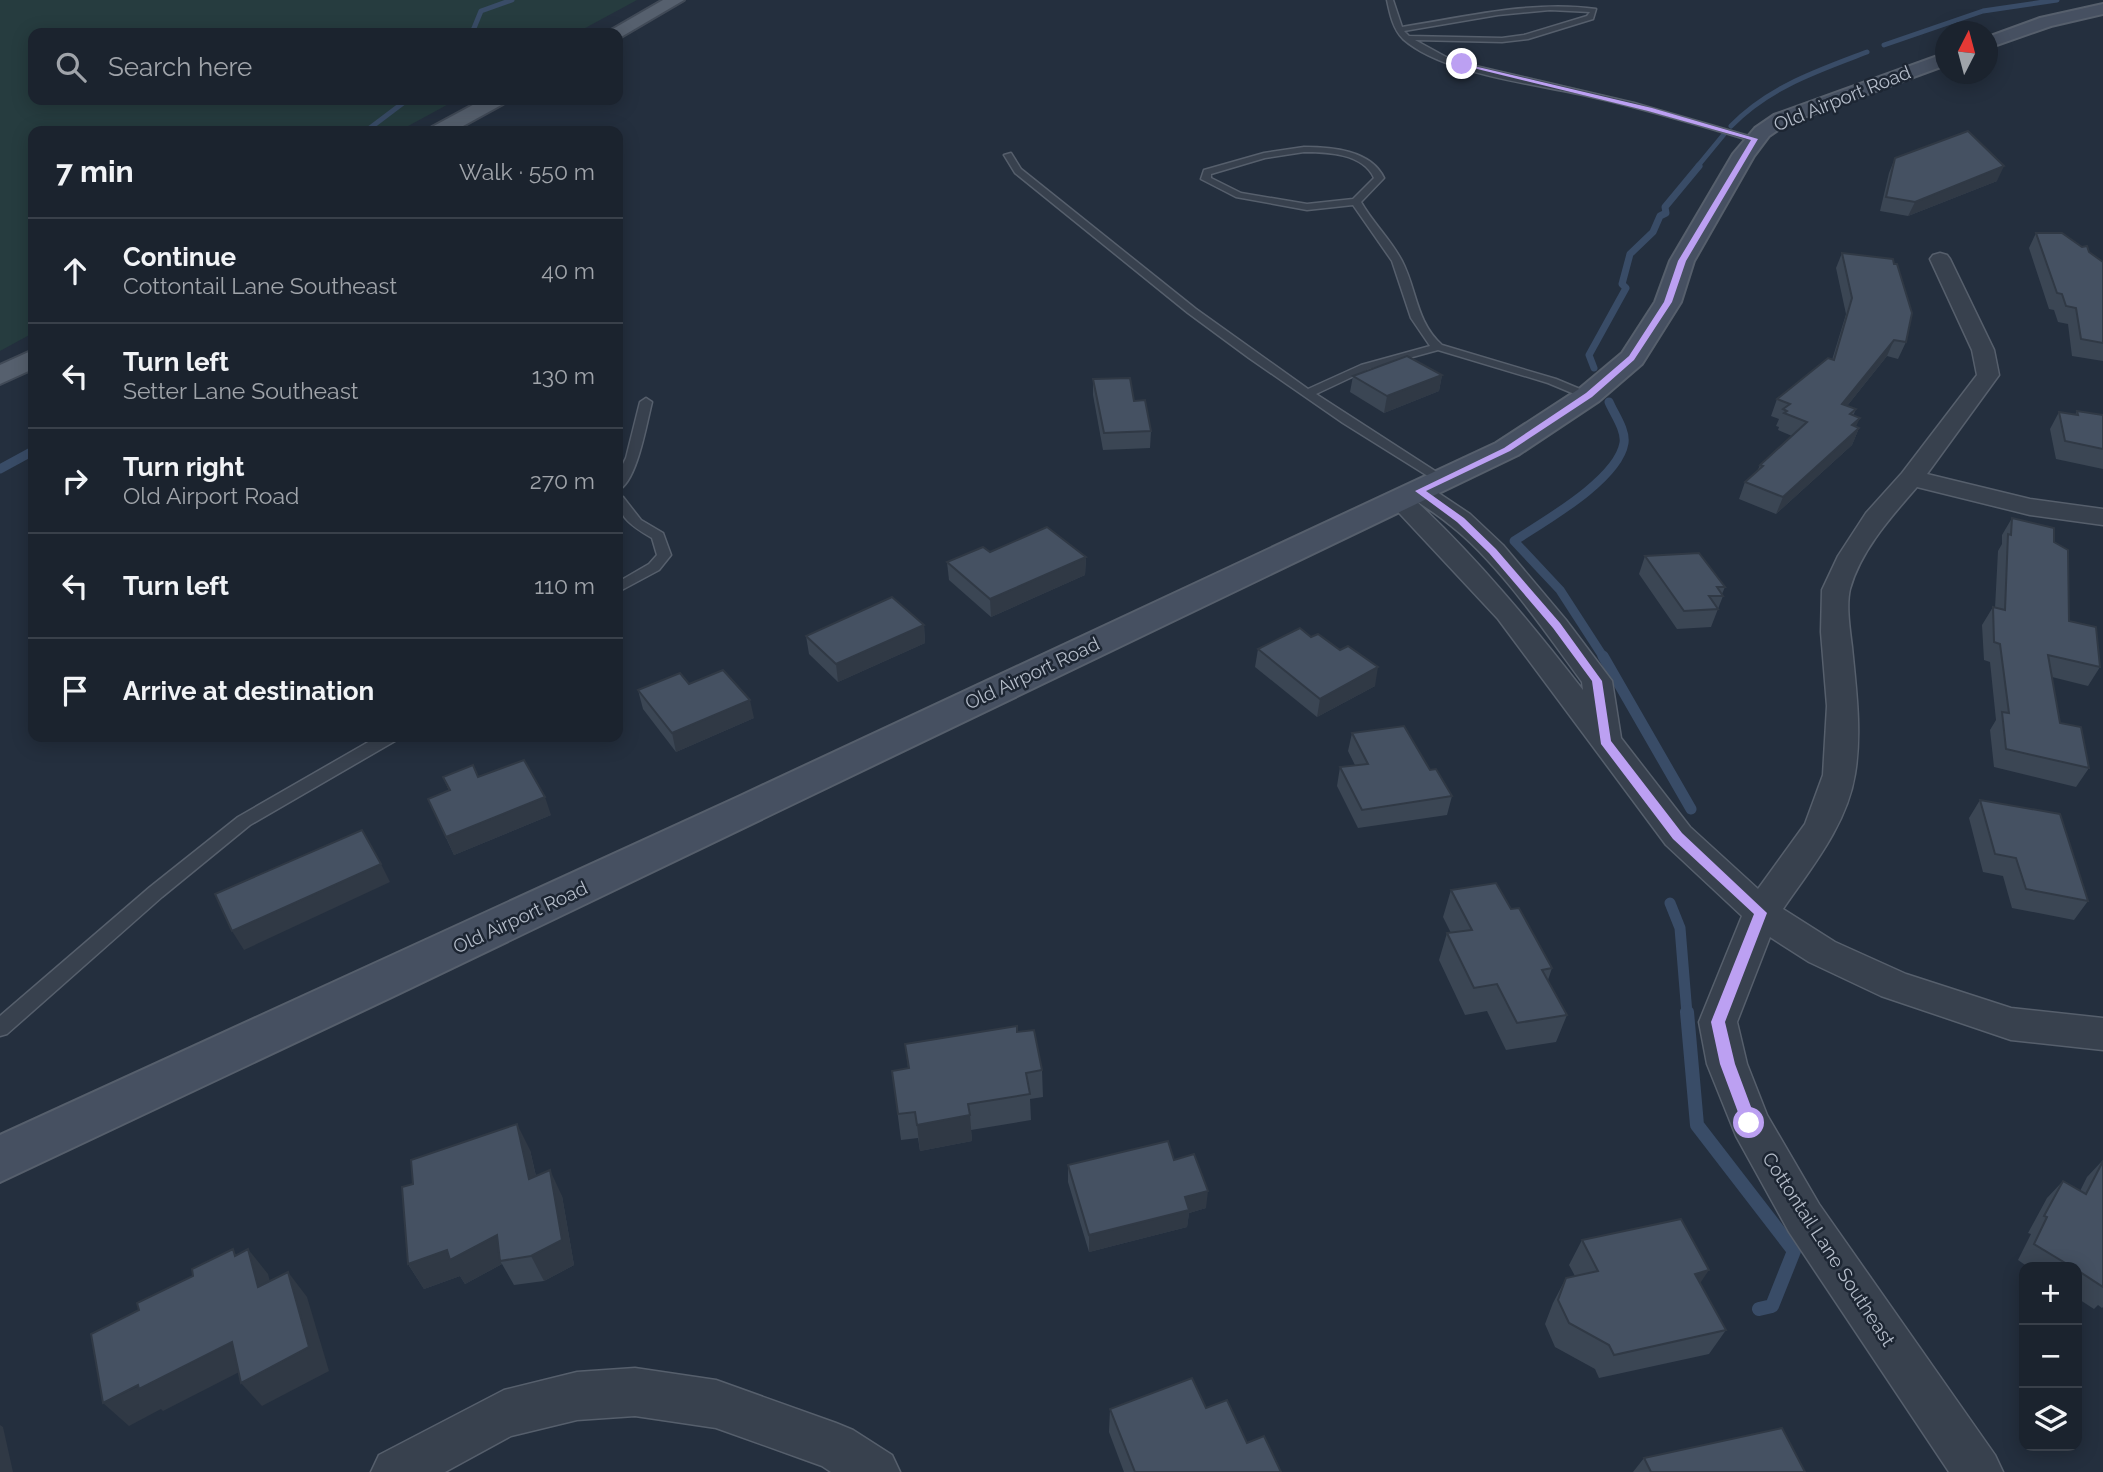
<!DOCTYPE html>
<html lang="en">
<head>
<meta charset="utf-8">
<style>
  body { margin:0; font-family:Raleway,sans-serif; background:#242b36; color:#f1f3f6 }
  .controls { position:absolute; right:21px; bottom:21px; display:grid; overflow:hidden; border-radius:14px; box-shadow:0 4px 18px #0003 }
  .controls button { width:63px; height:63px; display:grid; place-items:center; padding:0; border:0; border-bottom:2px solid #39404a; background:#1b232e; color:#f1f3f6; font:35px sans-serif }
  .compass { position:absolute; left:1935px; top:21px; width:63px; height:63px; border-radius:50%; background:#1b232e; box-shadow:0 4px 18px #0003; rotate:6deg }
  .stop { position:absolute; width:21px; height:21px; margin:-16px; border:5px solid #bca0f2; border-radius:50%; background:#fff }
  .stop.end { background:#bca0f2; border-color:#fff; box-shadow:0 2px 7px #0008 }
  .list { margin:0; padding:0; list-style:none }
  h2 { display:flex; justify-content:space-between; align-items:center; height:91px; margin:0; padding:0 28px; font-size:30px }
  h2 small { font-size:23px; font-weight:400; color:#a0a4aa }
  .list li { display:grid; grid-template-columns:46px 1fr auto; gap:21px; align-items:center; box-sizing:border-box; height:105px; padding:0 28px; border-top:2px solid #39404a }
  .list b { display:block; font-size:26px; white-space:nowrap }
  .list p { margin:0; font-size:23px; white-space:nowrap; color:#a0a4aa }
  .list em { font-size:23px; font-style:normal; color:#a0a4aa }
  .icon { flex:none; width:38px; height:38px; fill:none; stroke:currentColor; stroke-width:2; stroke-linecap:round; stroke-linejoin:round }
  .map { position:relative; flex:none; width:2103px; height:1472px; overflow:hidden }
  .search { position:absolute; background:#1b232e; box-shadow:0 4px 18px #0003; left:28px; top:28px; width:595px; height:77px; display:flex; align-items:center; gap:18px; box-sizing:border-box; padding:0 24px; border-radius:14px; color:#a0a4aa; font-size:26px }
  .panel { position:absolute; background:#1b232e; box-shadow:0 4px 18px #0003; left:28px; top:126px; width:595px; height:616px; border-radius:14px }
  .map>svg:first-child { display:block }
</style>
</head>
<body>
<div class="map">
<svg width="2103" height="1472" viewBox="0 0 2103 1472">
  <rect width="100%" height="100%" fill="#242f3e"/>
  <polygon fill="#263c3f" points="0,0 637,0 576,33 33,33 33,100 456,100 399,131 33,131 33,333 0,351"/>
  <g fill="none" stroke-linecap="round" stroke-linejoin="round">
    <g stroke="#394c67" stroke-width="5">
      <polyline points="472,33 481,11 512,0"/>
      <polyline points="1884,45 1983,11 2057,0"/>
      <path d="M1731,126C1769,87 1817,71 1867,52"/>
      <polyline points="366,131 407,100"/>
      <polyline points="1697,167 1725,133"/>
    </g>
    <polyline stroke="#394c67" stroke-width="7" points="1594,368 1589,355 1626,288 1622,284 1630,254 1653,232 1660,216 1666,213 1665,207 1699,166"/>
    <g stroke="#394c67" stroke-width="9">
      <polyline points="0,469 33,451"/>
      <path d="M1604,658L1560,590L1514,541C1543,522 1618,480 1624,443C1626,430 1614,414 1609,402"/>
    </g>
    <g stroke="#394c67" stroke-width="11">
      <polyline points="1603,656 1691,809"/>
      <polyline points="1670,903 1680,928 1687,1014"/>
    </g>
    <polyline stroke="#394c67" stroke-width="14" points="1687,1012 1697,1125 1794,1251 1772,1306 1759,1309"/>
    <defs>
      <g id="lane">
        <path d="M1387,0H1393L1402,27C1465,17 1533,0 1596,9L1593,19L1528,39L1502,42L1415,40L1446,57L1471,65L1634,103L1759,139L1752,141C1699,125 1646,109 1592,97C1538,84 1444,75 1403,39C1393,29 1390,14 1387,0ZM1550,10L1590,12L1587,16L1524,35L1502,38L1409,36L1404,31L1498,15Z"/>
        <path d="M1304,147C1331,147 1371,150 1384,178L1361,202C1373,223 1391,240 1402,261C1417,290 1416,322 1442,345L1556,379L1592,394V398H1584L1548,383L1438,350L1369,369L1316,394L1449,480L1443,484L1439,483L1343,423L1249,358L1188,313L1015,173L1004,155L1011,153L1021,169L1196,309L1308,389L1361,365L1430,346L1411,318L1392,261L1353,205L1307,210L1236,197L1201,179L1204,170L1264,153ZM1304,152C1326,152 1363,153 1374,178L1353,199L1307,204L1241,193L1211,178V174L1265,158Z"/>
        <path d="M646,398L652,402C647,421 637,483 618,490V474L626,458L640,402Z"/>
        <path d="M618,496L623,497L641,520L663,533L671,555L659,570L618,592V582L649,564L657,555L652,538C635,528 617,518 618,496Z"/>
        <polygon points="377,737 397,737 395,741 250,825 162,897 7,1034 0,1036 0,1016 150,887 238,817"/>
      </g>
      <g id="street">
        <path d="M1940,253L1947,255L1950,259L1994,350L1999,375L1927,474L2030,499L2103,509V525L2030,515L1917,487C1891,517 1861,550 1850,589C1846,606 1850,630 1852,647C1856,688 1862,733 1855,774C1847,825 1811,868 1783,909L1835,942L1906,974L2011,1008L2103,1018V1050L2011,1040L1881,996L1809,962L1770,937L1737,1022L1747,1064L1767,1115L1819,1204L1995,1455L2003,1472H1949L1789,1232L1736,1136L1707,1064L1699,1022L1742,916L1666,845L1498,619L1387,500L1391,495L1400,492L1409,494L1406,491L1410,486L1419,483L1428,486L1470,514L1503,545L1566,620L1612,681L1621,738L1690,827L1758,889L1805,824L1823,775L1827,706L1821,632L1822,590L1838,556L1866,513L1902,473L1977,375L1972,350L1930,259L1933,255ZM1415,500C1427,508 1439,516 1450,525C1498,562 1546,633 1582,682L1583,690C1531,623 1477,558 1415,500Z"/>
        <polygon points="635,1368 716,1380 836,1423 853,1430 892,1455 900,1472 831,1472 822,1466 716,1428 635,1416 577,1420 511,1436 445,1472 371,1472 379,1455 504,1390 577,1372"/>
      </g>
      <g id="secondary">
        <polygon points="2103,4 2103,14 2051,26 1988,48 1988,37 2040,18"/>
        <polygon points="1946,53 1946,65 1788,123 1769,136 1754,156 1694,261 1681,302 1642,364 1599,401 1518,455 394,996 0,1182 0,1135 740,796 1496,443 1579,389 1622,353 1655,302 1670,261 1733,154 1755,128 1774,115"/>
      </g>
      <g id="primary">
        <polygon points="663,0 684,0 621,37 618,38 618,33 606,33"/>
        <polygon points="482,100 506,100 503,104 454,131 429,131 432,127"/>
        <polygon points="33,350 33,369 0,384 0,365"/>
      </g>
    </defs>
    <use href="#lane" stroke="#565f6c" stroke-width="3"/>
    <use href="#street" stroke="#565f6c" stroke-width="3"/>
    <use href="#secondary" stroke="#565f6c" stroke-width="4"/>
    <use href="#primary" stroke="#414a57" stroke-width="4"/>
    <use href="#lane" fill="#38414e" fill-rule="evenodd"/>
    <use href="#street" fill="#38414e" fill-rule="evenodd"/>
    <use href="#secondary" fill="#465061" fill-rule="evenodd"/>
    <use href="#primary" fill="#56606e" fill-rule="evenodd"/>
  </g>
  <g fill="#3b4654">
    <polygon points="1895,158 1997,181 1908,216 1880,211 1889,173"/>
    <polygon points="2036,233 2089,252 2103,262 2103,361 2072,356 2068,324 2058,322 2054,310 2049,309 2029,248"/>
    <polygon points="1842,253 1906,342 1898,359 1887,356 1847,406 1856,409 1853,416 1856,427 1859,428 1852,445 1776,514 1739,499 1745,482 1757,472 1760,465 1792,436 1778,430 1779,427 1776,426 1779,419 1771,416 1777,399 1832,360 1846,314 1836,268"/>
    <polygon points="1442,375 1439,391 1384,413 1350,392 1353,376"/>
    <polygon points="1093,379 1134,401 1151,431 1150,448 1103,450 1093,395"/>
    <polygon points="2077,411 2103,415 2103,469 2056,459 2050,429 2059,412 2075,415"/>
    <polygon points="2012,518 2054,542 2069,621 2100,667 2088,686 2052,677 2060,723 2089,768 2076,787 1994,767 1990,730 1996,720 1990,662 1984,660 1982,625 1993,607 1995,608 1998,551 2002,544 2002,535"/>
    <polygon points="990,552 1086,557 1085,575 991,617 949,580 947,562"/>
    <polygon points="1645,556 1725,587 1722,594 1723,596 1711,627 1677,629 1639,574"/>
    <polygon points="924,625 925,643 838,682 809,654 806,636"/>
    <polygon points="1258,649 1375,686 1317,717 1255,667"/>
    <polygon points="638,690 754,718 676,752 643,709"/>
    <polygon points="1352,733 1430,770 1452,796 1447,815 1358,828 1337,786 1340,767 1355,765 1348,751"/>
    <polygon points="443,777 478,777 551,815 454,855 428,799 449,791"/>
    <polygon points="1980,800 2088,901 2074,920 2012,908 2003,876 1983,872 1969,818"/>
    <polygon points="1451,890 1511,909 1552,968 1548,980 1567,1015 1556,1042 1506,1050 1487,1011 1465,1015 1439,960 1447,933 1451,933 1443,917"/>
    <polygon points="1017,1032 1042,1070 1043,1097 1030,1099 1031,1120 971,1130 972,1141 920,1151 918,1138 901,1140 892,1071 908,1068 905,1044"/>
    <polygon points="530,1150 536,1176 562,1196 574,1265 544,1281 514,1285 502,1264 465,1284 460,1276 424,1289 408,1264"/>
    <polygon points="1174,1160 1206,1208 1189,1213 1187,1227 1089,1252 1068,1182 1068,1165"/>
    <polygon points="2103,1160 2103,1307 2102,1308 2098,1305 2094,1309 2077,1298 2077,1267 2028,1267 2018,1260 2031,1234 2028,1233 2047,1198 2063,1181 2080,1191 2087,1177"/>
    <polygon points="1582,1240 1700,1283 1726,1330 1709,1354 1599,1378 1595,1369 1555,1347 1545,1324 1553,1303 1566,1278 1575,1276 1569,1265"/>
    <polygon points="1206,1408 1281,1472 1124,1472 1109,1432 1110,1409"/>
    <polygon points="1644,1458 1805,1472 1633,1472"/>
  </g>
  <g fill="#303945">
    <polygon points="2004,166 1997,181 1908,216 1915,202"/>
    <polygon points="1894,340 1887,356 1835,421 1842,404"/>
    <polygon points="1442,375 1439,391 1384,413 1387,396"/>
    <polygon points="1860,418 1853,433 1859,428 1852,445 1776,514 1783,497 1852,425"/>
    <polygon points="1086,557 1085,575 991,617 990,599"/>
    <polygon points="924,625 925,643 838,682 836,664"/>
    <polygon points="1378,667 1375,686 1317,717 1320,699"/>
    <polygon points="750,700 754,718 676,752 672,733"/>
    <polygon points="545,797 551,815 454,855 446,837"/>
    <polygon points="381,864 390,882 244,950 232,931"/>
    <polygon points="970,1115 972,1141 920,1151 917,1125"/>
    <polygon points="517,1124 530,1150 542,1204 529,1179"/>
    <polygon points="550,1170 562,1196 574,1265 544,1281 531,1256"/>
    <polygon points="1208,1191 1206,1208 1189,1213 1187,1227 1089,1252 1089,1235 1185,1197"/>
    <polygon points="497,1235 500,1261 502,1264 465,1284 460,1276 424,1289 408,1264 447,1250"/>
    <polygon points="248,1249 268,1274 278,1312 258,1287"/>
    <polygon points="1709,1270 1693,1294 1695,1274"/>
    <polygon points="288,1272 307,1297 329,1371 262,1406 241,1383"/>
    <polygon points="232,1342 253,1365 163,1411 161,1409 129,1426 103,1403"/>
    <polygon points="0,1425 3,1427 13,1472 0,1472"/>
  </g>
  <g fill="#455162" stroke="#303945" stroke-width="2">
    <polygon points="1968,131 2004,166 1915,202 1886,197 1895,158"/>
    <polygon points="2036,233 2062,233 2082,247 2087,246 2089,252 2103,262 2103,343 2081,339 2076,308 2066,306 2062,294 2057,293"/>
    <polygon points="1842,253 1893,259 1894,264 1897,264 1912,313 1906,342 1894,340 1842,404 1856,409 1850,414 1860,418 1852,425 1859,428 1783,497 1745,482 1763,466 1760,465 1807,422 1784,413 1787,411 1783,409 1790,404 1777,399 1828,358 1834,360 1852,298"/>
    <polygon points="1407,356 1442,375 1387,396 1353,376"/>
    <polygon points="1130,378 1134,401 1145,400 1151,431 1104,433 1093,379"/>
    <polygon points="2077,411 2103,415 2103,449 2065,441 2059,412 2078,415"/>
    <polygon points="2012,518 2054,528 2054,542 2068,550 2069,621 2096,627 2100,667 2048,655 2060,723 2081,727 2089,768 2006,749 2002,712 2009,713 2000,644 1994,642 1993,607 2005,610 2008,534 2011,535"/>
    <polygon points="1047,527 1086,557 990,599 947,562 983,547 990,552"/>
    <polygon points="1699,553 1725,587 1717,587 1723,596 1709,596 1718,609 1684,611 1645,556"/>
    <polygon points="892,597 924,625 836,664 806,636"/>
    <polygon points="1300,628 1311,637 1318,634 1340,650 1348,646 1378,667 1320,699 1258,649"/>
    <polygon points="723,670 750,700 672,733 638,690 680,673 689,684"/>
    <polygon points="1404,726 1430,770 1436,769 1452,796 1362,810 1340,767 1368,764 1352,733"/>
    <polygon points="524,760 545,797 446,837 428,799 450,790 443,777 473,765 478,777"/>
    <polygon points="1980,800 2060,814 2088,901 2026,889 2016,858 1995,854"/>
    <polygon points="362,830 381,864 232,931 215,894"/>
    <polygon points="1496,883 1511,909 1519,908 1552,968 1542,970 1567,1015 1517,1023 1497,984 1474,988 1447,933 1472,930 1451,890"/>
    <polygon points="1017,1026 1017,1032 1034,1030 1042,1070 1026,1073 1030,1094 968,1104 970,1115 917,1125 915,1112 898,1114 892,1071 909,1068 905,1044"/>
    <polygon points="517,1124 529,1179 550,1170 562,1240 531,1256 500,1261 497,1235 450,1260 447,1250 408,1264 402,1187 413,1184 411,1160"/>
    <polygon points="1168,1141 1174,1160 1194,1154 1208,1191 1185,1197 1189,1210 1089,1235 1068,1165"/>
    <polygon points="2103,1161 2103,1287 2077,1270 2077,1267 2072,1267 2034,1244 2047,1217 2044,1216 2063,1181 2086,1194"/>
    <polygon points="1681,1219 1709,1270 1695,1274 1726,1330 1614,1355 1609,1345 1569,1323 1558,1300 1566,1278 1598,1271 1582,1240"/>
    <polygon points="233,1249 235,1256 248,1249 258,1287 288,1272 309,1347 241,1383 232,1342 139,1389 138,1385 103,1403 91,1334 139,1310 137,1303 193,1276 192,1269"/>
    <polygon points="1192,1378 1206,1408 1227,1400 1247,1443 1264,1436 1281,1472 1135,1472 1110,1409"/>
    <polygon points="1782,1428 1805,1472 1651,1472 1644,1458"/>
  </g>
  <polygon fill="#bca0f2" points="1461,63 1652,108 1758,139 1686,261 1672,302 1634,360 1592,397 1510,451 1426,491 1464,518 1496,549 1560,623 1602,681 1611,741 1682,833 1767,913 1725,1022 1735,1064 1757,1123 1749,1129 1742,1123 1720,1064 1711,1022 1754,914 1673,839 1601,744 1592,681 1553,628 1489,553 1457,522 1415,491 1504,448 1586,393 1629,356 1664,302 1678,261 1751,140 1648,111 1461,65"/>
  <g text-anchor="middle" stroke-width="5" stroke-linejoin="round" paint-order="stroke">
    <g font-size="19" fill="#b4bcc9" stroke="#1d2633">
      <text transform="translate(1842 98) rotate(-22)" y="7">Old Airport Road</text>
      <text transform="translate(1032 673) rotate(-25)" y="7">Old Airport Road</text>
      <text transform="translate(520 917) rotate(-25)" y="7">Old Airport Road</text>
      <text transform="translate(1829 1249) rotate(57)" y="7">Cottontail Lane Southeast</text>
    </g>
  </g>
</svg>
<div class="controls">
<button>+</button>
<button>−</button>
<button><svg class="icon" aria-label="layers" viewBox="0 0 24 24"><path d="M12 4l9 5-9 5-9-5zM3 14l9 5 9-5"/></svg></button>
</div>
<svg class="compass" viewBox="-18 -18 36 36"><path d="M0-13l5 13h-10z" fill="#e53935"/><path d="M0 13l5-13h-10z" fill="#a0a4aa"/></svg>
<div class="stop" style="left:1749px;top:1123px"></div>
<div class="stop end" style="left:1462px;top:64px"></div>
<div class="search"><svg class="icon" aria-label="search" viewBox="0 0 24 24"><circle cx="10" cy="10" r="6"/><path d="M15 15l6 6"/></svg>Search here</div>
<section class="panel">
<h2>7 min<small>Walk · 550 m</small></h2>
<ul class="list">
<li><svg class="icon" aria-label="ahead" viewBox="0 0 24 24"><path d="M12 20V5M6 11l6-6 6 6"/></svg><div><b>Continue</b><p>Cottontail Lane Southeast</p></div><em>40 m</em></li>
<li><svg class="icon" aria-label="left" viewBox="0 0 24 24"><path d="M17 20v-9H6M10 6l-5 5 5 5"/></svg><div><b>Turn left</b><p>Setter Lane Southeast</p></div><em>130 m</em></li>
<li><svg class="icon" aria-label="right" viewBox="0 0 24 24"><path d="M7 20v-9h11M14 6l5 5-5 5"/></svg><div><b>Turn right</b><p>Old Airport Road</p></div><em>270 m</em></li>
<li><svg class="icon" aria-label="left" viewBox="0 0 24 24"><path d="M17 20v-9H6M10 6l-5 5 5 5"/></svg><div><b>Turn left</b></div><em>110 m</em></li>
<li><svg class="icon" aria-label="arrive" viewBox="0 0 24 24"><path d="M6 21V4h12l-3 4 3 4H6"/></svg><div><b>Arrive at destination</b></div></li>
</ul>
</section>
</div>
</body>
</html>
